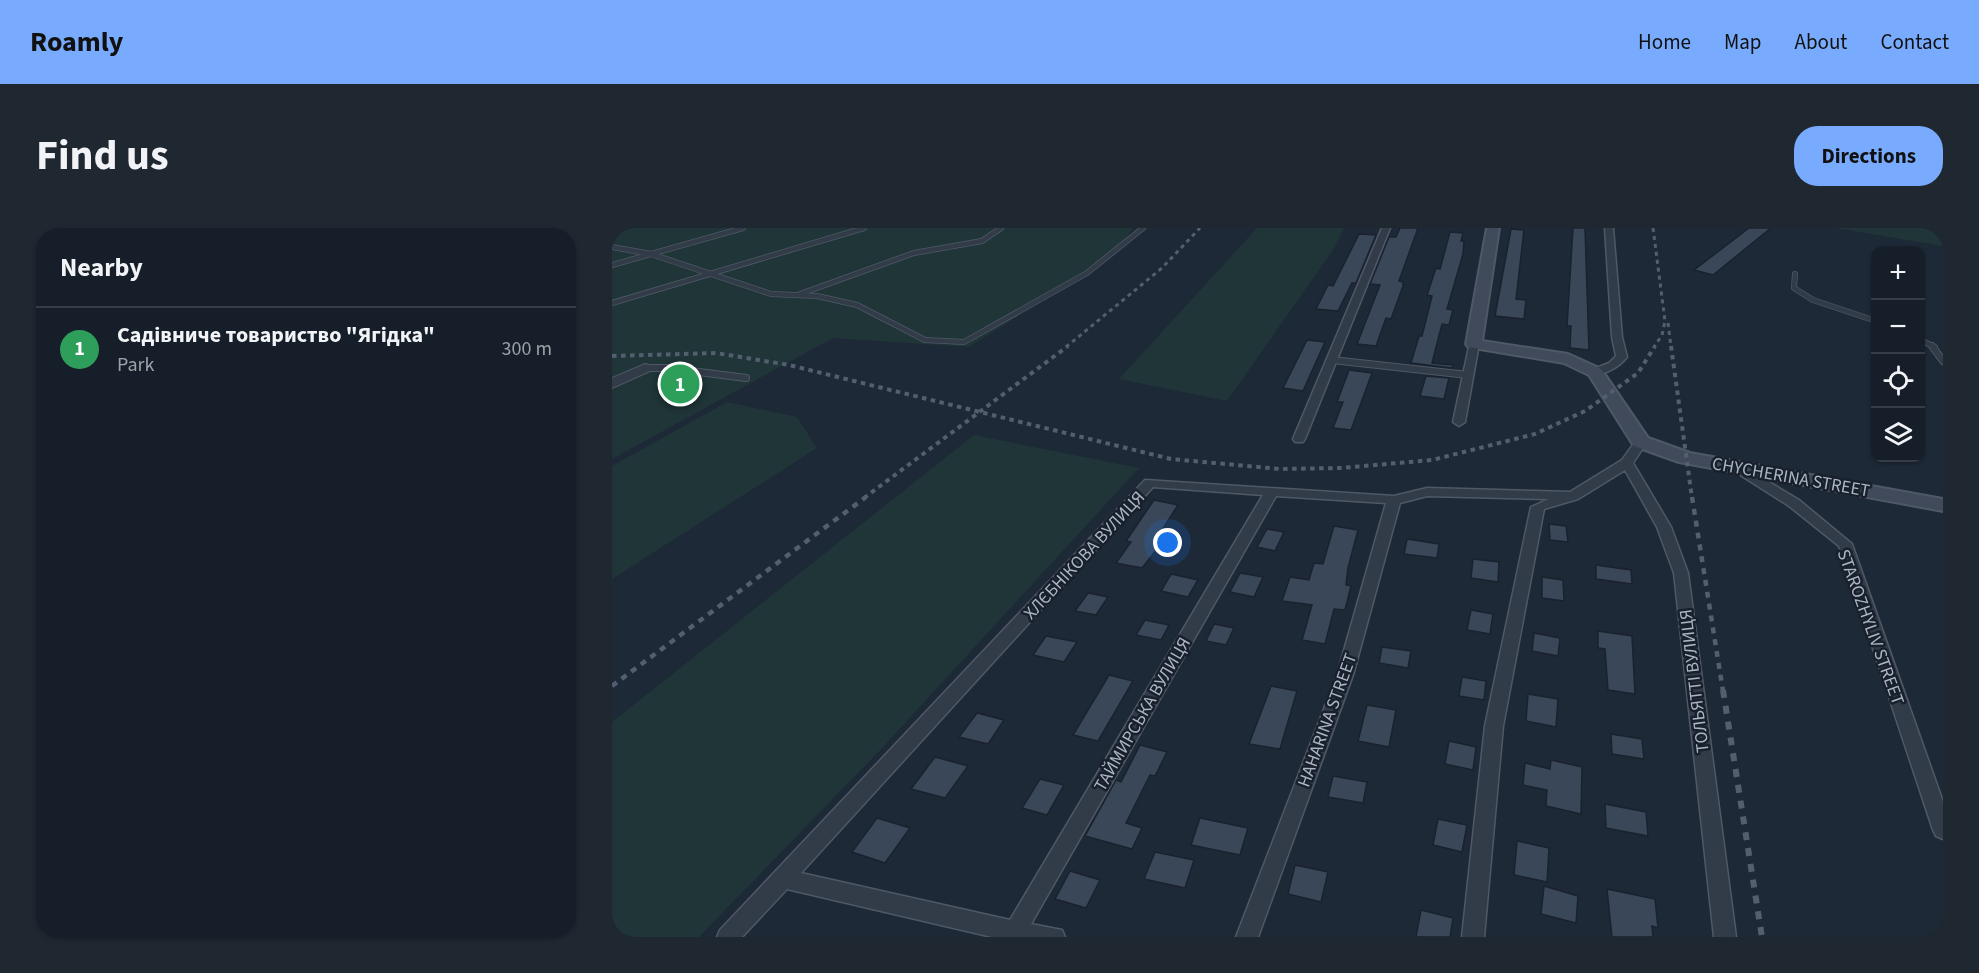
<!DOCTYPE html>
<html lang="en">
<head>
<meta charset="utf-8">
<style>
  body { margin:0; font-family:"Source Sans 3",sans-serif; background:#1f2731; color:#f1f3f6 }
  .controls { position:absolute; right:18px; top:18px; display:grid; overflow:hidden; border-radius:12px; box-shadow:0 2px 4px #0004 }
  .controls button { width:54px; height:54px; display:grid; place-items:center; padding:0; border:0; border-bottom:2px solid #353d46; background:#161f29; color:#f1f3f6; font:30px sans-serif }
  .you { position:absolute; left:556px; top:315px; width:21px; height:21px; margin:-15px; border:4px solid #fff; border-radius:50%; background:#1a73e8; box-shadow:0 0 0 9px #1a73e833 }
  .badge { display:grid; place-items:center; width:39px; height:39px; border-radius:50%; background:#78abfd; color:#fff; font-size:20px; font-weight:700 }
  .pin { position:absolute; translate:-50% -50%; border:3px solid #fff; box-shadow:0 2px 6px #0006 }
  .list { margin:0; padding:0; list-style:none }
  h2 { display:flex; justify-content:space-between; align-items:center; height:78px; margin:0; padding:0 24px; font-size:26px }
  h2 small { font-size:20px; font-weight:400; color:#9ea2a8 }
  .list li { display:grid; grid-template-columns:39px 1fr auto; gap:18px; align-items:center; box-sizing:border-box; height:84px; padding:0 24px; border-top:2px solid #353d46 }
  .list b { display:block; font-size:22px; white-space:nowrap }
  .list p { margin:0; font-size:20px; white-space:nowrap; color:#9ea2a8 }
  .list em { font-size:20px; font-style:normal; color:#9ea2a8 }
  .icon { flex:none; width:33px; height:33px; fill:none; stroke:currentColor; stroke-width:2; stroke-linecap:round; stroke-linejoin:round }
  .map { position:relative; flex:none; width:1331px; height:709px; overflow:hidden; border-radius:24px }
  header { display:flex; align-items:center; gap:36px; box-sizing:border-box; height:84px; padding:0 30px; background:#78abfd; color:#111 }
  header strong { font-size:28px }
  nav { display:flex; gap:33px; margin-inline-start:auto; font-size:21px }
  .intro { display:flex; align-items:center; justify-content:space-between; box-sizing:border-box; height:144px; padding:0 36px }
  h1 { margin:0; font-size:42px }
  .button { padding:15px 27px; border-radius:24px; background:#78abfd; color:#111; font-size:21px; font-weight:700 }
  main { display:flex; gap:36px; padding:0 36px }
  aside { flex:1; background:#161f29; border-radius:24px; box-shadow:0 2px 4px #0004 }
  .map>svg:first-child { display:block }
</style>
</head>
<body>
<header>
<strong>Roamly</strong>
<nav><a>Home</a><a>Map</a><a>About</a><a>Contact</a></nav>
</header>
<div class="intro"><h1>Find us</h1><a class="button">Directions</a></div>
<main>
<aside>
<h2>Nearby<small></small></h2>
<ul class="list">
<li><span class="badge" style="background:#2e9e5b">1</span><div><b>Садівниче товариство &quot;Ягідка&quot;</b><p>Park</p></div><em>300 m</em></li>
</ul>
</aside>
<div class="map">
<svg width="1331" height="709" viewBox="0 0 1331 709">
  <rect width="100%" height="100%" fill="#1e2937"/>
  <g fill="#203538">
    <polygon points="0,0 521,0 499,30 357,119 221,110 0,231"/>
    <polygon points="645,0 732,0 723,19 615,173 507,151"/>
    <polygon points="1224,0 1331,0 1331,18"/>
    <polygon points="115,174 185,189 205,220 0,351 0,238"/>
    <polygon points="362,207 527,240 271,519 87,709 0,709 0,494"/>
  </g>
  <g fill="#3a4758" stroke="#19222e" stroke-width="1.5">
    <polygon points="788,0 806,0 787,53 791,54 791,58 779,91 774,90 764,118 745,116 768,57 758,56 777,9 784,9"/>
    <polygon points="961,0 973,0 977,122 958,120 959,98 955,98"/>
    <polygon points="1137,0 1159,0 1101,47 1082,42"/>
    <polygon points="899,1 912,2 904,71 914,72 912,91 883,88"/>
    <polygon points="838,4 851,5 849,13 852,13 851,26 835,81 841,82 837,97 830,96 820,135 841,137 840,140 799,135 807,108 810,108 820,68 815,67 824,40 828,41"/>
    <polygon points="747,6 764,7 744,55 740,55 726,83 704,81 716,57 721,58"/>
    <polygon points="695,112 713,114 691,163 671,160"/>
    <polygon points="737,142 760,145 739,202 721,200 731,174 725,174"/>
    <polygon points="814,148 837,150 832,171 808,168"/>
    <polygon points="542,272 566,277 548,305 556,307 530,340 504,335 519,314 514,313"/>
    <polygon points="937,296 954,298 956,314 938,312"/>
    <polygon points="722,298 746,302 736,340 734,357 739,358 733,382 722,381 713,416 690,412 700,377 670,373 678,349 697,352 702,335 711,336"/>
    <polygon points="655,301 672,304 663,323 645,319"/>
    <polygon points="795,311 827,316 825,330 792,326"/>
    <polygon points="861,331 887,334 886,354 859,350"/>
    <polygon points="984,337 1019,342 1020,356 984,351"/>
    <polygon points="628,345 651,349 642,369 618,364"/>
    <polygon points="559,346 586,352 576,369 549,363"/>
    <polygon points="930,349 951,352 952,373 930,370"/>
    <polygon points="476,365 496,369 484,387 463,383"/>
    <polygon points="859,382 881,386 878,406 855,402"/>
    <polygon points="533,392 557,397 549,412 524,407"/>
    <polygon points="602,396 622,400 614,417 594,413"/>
    <polygon points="986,403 1020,408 1023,466 996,462 993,421 986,420"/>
    <polygon points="922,405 948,410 946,428 920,423"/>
    <polygon points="434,408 465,414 452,434 421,427"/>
    <polygon points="770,419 799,423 796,440 767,435"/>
    <polygon points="497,447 521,453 486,513 461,507"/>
    <polygon points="850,449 874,453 872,472 847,468"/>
    <polygon points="659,458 685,463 668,521 637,516"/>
    <polygon points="916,466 946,471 944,499 914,493"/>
    <polygon points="755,477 784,482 777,519 746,513"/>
    <polygon points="365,485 392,492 376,516 347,509"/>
    <polygon points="999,506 1030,511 1032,531 1000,526"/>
    <polygon points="837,513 864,519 861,542 833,536"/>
    <polygon points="528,517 555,524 543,548 538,547 514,595 530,600 520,621 473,608 504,552 509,554"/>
    <polygon points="323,529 356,538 333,570 299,561"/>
    <polygon points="939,532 970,539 969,586 934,578 935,562 911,557 913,535 938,541"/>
    <polygon points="721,548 755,554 751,575 716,569"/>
    <polygon points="428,551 452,557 435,587 410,580"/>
    <polygon points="993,576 1034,584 1036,608 994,600"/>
    <polygon points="265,590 298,600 273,635 240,624"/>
    <polygon points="588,590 636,600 628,627 579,617"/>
    <polygon points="826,591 855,597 850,624 821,617"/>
    <polygon points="905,613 937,620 935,654 902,647"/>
    <polygon points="543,624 582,632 573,660 532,651"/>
    <polygon points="683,637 716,644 709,674 676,666"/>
    <polygon points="458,643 488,652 474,680 443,671"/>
    <polygon points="932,658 966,668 964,695 929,686"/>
    <polygon points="995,661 1043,671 1046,700 1040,698 1041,709 1000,709"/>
    <polygon points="809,682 841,690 838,709 804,709"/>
  </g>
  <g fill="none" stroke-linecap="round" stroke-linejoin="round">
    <defs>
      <g id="service-far1">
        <polyline points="0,1 4,0"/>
        <polyline points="0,19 39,26 159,66 205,68 245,77 313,112 352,114 475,45 531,0"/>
        <polyline points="0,37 131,0"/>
        <polyline points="1183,46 1182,60 1201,72 1264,93"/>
        <polyline points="188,66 302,25 370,13 389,0"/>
        <polyline points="0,75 252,0"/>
        <polyline points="1308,112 1323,119"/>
      </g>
      <g id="service">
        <polyline points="1320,118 1331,133"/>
        <polyline points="720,132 856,147"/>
        <polyline points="33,140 55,140 134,150"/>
      </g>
      <g id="minor">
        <polygon points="770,0 778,0 693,211 691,214 683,214 681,211"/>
        <path d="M993,0H1001L1010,109L1015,129C1007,139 992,148 979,146V142L997,135L1004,128L1000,109Z"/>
        <polygon points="858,114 867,116 853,194 847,198 841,194"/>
        <path d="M1029,210L1035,214L1021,235L1059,299L1076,345L1124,709H1102L1062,345L1045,299L1013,242L966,271L932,281L891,498L872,709H850L873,498L919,279L937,271L815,268L788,275L741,447L646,709H624L725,447L774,275L664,268L419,696L450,702L453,709H380L175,661L130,709H105L108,702L533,252L782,268L815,260L958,264L1010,232L1025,211ZM541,259L651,267L398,692L189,645Z"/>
        <polygon points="1127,236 1187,272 1240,316 1331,574 1331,611 1324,608 1321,602 1227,318 1177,278 1122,243 1122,237"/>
      </g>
      <polygon id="tertiary" points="33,136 38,137 38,143 0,160 0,150"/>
      <polygon id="secondary" points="875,0 887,0 870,113 956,126 989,141 1036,210 1078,225 1331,271 1331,283 1067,234 1022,218 977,147 952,135 856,119 854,116"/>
    </defs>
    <use href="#service-far1" stroke="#4f5866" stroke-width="6"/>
    <use href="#service" stroke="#4f5866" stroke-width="8"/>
    <use href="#minor" stroke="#4f5866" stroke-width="3"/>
    <use href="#tertiary" stroke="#4f5866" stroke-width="2"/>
    <use href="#secondary" stroke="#4f5866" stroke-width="4"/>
    <use href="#service-far1" stroke="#323b48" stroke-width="4.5"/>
    <use href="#service" stroke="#323b48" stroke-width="6"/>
    <use href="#minor" fill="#323b48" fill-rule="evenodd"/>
    <use href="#tertiary" fill="#323b48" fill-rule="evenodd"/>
    <use href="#secondary" fill="#404a5b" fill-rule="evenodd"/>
    <g stroke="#535f6f" stroke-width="3" stroke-dasharray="4 4" stroke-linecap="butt">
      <polyline points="1041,0 1053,93 1050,107 1042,119"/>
      <polyline points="1056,95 1059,119"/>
      <polyline points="454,119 550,40 588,0"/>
    </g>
    <g stroke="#535f6f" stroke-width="4" stroke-dasharray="4.5 4.5" stroke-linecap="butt">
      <polyline points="1059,118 1080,270"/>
      <polyline points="0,128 104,125 177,137 559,231 668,241 729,240 820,232 923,206 973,183 1026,145 1043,118"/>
      <polyline points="252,270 456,118"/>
    </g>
    <g stroke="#535f6f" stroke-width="4.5" stroke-dasharray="6 6" stroke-linecap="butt">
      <polyline points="1080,269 1111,463"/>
      <polyline points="0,458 254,269"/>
    </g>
    <polyline stroke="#535f6f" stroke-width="6" stroke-dasharray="8 8" stroke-linecap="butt" points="1111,462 1150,709"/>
  </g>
  <g text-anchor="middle" stroke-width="5" stroke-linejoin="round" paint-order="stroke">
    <g font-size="18" fill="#acb5c5" stroke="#18202c">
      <text transform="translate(1179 249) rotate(10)" y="6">CHYCHERINA STREET</text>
      <text transform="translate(472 327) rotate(-47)" y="6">ХЛЄБНІКОВА ВУЛИЦЯ</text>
      <text transform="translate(1259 399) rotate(70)" y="6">STAROZHYLIV STREET</text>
      <text transform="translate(1082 453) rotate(-97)" y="6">ТОЛЬЯТТІ ВУЛИЦЯ</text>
      <text transform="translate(530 486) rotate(-60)" y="6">ТАЙМИРСЬКА ВУЛИЦЯ</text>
      <text transform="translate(715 492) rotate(-70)" y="6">HAHARINA STREET</text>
    </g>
  </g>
</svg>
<div class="controls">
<button>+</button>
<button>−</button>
<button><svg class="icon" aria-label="locate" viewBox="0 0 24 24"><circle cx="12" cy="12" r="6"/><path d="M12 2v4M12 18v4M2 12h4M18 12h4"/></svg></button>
<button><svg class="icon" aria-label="layers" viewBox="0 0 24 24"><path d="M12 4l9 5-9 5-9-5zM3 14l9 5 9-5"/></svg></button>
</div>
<div class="you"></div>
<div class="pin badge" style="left:68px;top:156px;background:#2e9e5b">1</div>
</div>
</main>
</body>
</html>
